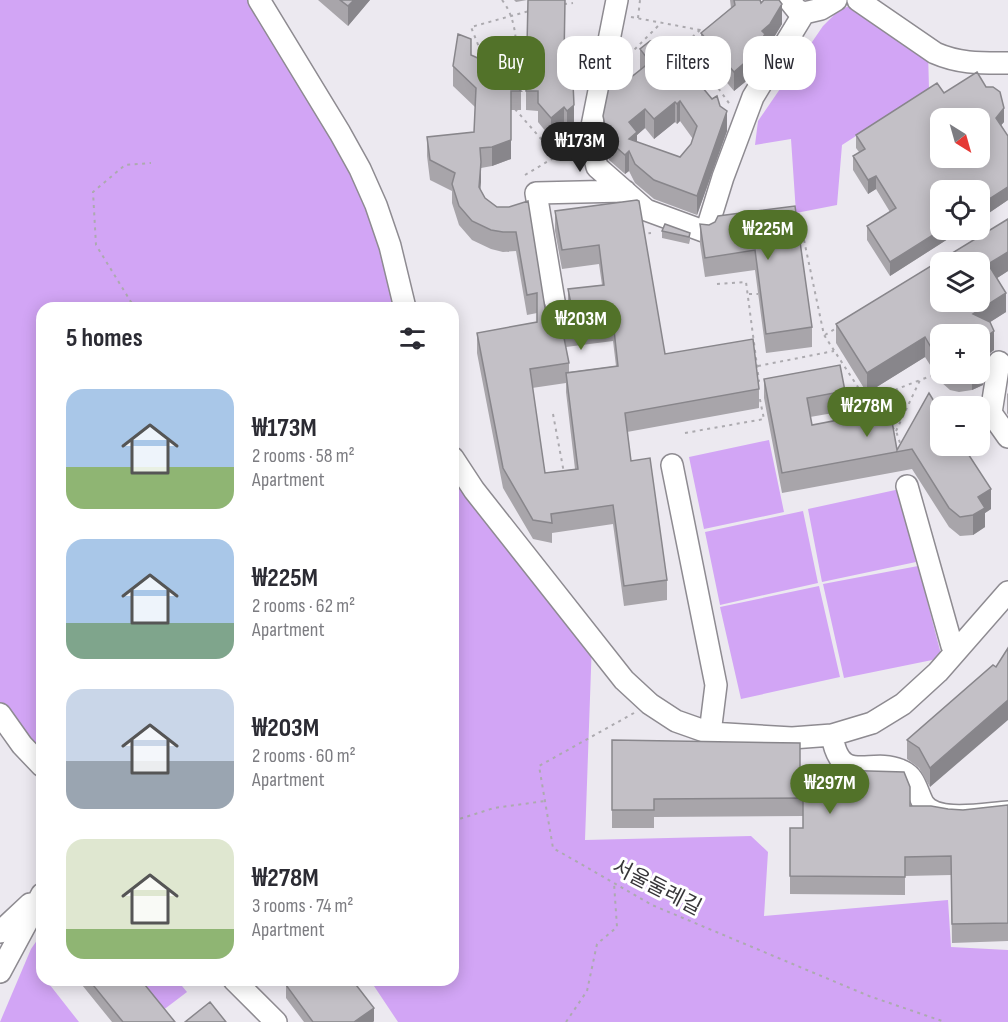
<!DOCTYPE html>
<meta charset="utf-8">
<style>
:root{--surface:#fff;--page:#f7f7f7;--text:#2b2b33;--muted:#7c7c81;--accent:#527229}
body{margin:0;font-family:"Sofia Sans Condensed","Noto Sans KR",sans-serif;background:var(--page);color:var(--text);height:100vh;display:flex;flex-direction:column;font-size:22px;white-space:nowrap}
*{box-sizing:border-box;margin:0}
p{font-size:20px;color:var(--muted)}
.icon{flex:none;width:33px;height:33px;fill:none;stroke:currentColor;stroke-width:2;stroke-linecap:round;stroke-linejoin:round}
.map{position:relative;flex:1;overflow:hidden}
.panel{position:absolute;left:36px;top:302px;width:423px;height:684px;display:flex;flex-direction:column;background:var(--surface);border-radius:18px;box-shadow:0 3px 15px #0003}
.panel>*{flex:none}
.hud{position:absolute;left:477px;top:36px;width:441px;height:54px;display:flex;gap:12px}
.needle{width:39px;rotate:143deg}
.buttons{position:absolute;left:930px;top:108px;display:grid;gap:12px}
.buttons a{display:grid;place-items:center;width:60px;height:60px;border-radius:12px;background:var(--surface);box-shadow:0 3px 15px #0003;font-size:30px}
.price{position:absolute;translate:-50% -51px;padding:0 14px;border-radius:21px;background:var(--accent);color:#fff;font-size:20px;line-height:39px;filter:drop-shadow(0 2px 3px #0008)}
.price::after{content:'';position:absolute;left:50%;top:36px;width:18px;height:14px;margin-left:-9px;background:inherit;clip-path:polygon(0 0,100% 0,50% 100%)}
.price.current{background:#222;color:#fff}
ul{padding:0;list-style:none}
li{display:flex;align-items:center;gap:18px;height:150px;padding:0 30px}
li span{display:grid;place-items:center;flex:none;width:168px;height:120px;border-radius:18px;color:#555}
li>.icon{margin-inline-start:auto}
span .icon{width:72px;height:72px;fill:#fffc;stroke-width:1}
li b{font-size:26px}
h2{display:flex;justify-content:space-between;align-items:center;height:72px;padding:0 30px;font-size:26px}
.pill{padding:0 21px;border-radius:18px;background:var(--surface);box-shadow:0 3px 15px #0003;font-size:21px;line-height:54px}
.pill.current{background:var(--accent);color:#fff}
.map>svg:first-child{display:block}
.green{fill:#d2a5f5}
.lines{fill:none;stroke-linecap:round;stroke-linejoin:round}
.minor-casing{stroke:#8e8b91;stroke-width:24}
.path{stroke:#acaaaf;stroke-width:2;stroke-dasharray:3 4.5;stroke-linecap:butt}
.minor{stroke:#fff;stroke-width:21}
.wall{fill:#a8a5aa;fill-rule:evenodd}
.shaded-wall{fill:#88868b}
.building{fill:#c3c0c6;stroke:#88868b;stroke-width:1.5;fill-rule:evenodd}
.labels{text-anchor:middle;stroke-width:6;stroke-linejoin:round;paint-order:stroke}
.street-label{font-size:21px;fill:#373639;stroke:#fff}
</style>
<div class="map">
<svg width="1008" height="1022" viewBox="0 0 1008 1022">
<rect width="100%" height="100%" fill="#ece9f0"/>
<path class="green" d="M0,0H259L340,133L405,307L42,308V766L0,714Z
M849,6L859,7L928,51L929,89L842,145L837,205L796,213L791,139L755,145L758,121L823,26L838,11Z
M769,440L784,512L704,529L689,457Z
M453,458L592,641L585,840L751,836L768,852L764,916L948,900L951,947L1008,950V1022H398L370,980H453Z
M900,489L916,562L822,582L808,509Z
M803,511L818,583L720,605L705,532Z
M918,566L942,658L844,678L823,584Z
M819,586L840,677L741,699L720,607Z
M42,933V980H46L79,1022H0L31,949Z
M130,980H177L187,992L158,1014Z"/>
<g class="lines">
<g class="minor-casing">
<path id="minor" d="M259,0L340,133L360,169L376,205L390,246L405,308
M617,0L590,136L597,167L646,210L706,232L723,177L753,97L804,13
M789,0L797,10L804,13L821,9L836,0
M858,0L935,53C960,64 982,63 1008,63
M558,325L536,193L625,191
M999,362L991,413L1008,437
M453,458L474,490L624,680L650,704L676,721L710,733L792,738L832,735L872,723L903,704L938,672L1008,592
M672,465L716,685L710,733
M907,486L952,646
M0,714L22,745L42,766
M832,735C840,787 869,757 900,770C916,776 916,790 923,803C936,824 987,813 1008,812
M0,932L30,904
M0,972L42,894
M234,980L276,1022"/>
</g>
<path class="path" d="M502,0C521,24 516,60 515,88
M564,4L573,3
M631,17L700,30L703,34
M638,18L640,0
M700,30L686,43L731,106
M481,52L471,27L529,11
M624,60L660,24
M515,109L542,140L573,137
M525,175L575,145
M797,222L800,221L824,335L867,401L880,414
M641,234L651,233
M717,284L746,282L759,381L757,382
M749,294H758
M137,308L131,302L96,245L93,192L125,165L151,163
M825,335L838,327
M758,366L834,351
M867,401L920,380
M553,414L564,473
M892,427L896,431L901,446
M896,431L920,380L931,376L935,370
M685,433L764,419L759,395
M634,713L539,766L553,848L652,905L869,996L945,1022
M453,821L494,808L545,801
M566,1022L587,991L597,944L617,927L614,883"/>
<use href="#minor" class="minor"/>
</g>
<path class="wall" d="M318,0H370L348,26Z
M514,0H527L516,2Z
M730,0H760L761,3L782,24L770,44L765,49V53L762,58L752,67V75L750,78L734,91L701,52V33L731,8Z
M565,15L564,59L574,125L567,130L564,127L551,138L538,122V111L526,110V91Z
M640,49L702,86L727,131L697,215L654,199L635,183L629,171L625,174L609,160L608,148L605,145L603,136V116L640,70ZM680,121L693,139L691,144L680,157L637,142V135L645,128L654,139L675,122L677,124Z
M471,55L521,91V110H511V159L492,166L481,168L480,190L485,198L497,207H509L549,314L560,318L567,315L568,310V289L602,285L599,264L562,269L555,231V211L637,200L665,354L759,389V408L627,432L631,461L667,580V600L624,606L613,524L552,533V543L533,539L503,488L477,353V333L537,322V313L527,315L516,251L503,252L491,249L472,240L459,225L452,203V191L430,180L427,156V137L474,132L475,107L453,86V66ZM613,341L616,366L569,372V363L566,347ZM566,383V392L575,469L545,473L532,388Z
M944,93L1004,122L1001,125L1008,136V200L980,219L940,230H962L890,276L867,240V226L890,212L876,189L868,194L853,170V156L859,152L856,148V135Z
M795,206L812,327V347L766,353L755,270L705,277L700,244V224L709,225Z
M1008,219V271L997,278L1006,312L990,322L994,350L986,356V362L983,385L972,390L959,392L950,390L941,382L925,357L867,393L836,343V324ZM940,334L980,374H940Z
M662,231L690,233V240L689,244L662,238Z
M764,379L845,391V411L810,417L812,425L897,450L929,393L991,509L985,513V527L973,535L960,536L949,527L912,469L782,493L764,398Z
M1008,393V415L1007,413V394Z
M996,667L930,787L919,768L907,759V740Z
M612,740L800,769L910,806L963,810L1008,805V941L952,943L951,875L905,876V895L790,894V828H803V816L654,817V828H612Z
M78,980H141L175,1022H112Z
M286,985L374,1021L373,1022H304L286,998Z"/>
<path class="shaded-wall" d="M354,0H370L348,26V6Z
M782,4V24L770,44L765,49V53L762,58L752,67V75L750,78L734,91V72L748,51Z
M702,68V88L693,76Z
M680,101V121L677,124V104Z
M675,102V122L654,139V119Z
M574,105V125L567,130V111Z
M564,107V127L551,138V118Z
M1004,108V122L996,131V118Z
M645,109V128L637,135V151H629V171L625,174V155L629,122Z
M511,110V159L492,166V147Z
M727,111V131L697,215V196Z
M481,162V182L479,207V187Z
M876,176V189L868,194V180Z
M1008,187V200L980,219V205Z
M941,230H962L890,276V262Z
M1008,252V271L988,284V264Z
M1006,293V312L973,333V314Z
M994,331V350L986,356V362L983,385L972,390V374H980V367L984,338Z
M925,337V357L867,393V373Z
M991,489V509L985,513V527L973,535V515L978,497Z
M1008,700V720L930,787V768Z
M374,1008V1021L373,1022H354Z"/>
<path class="building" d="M340,0H354L348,6Z
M528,0H565L564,59L572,62L574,105L567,111L564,107L551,118L538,103V91H526Z
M734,0H760L761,3L764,0H779L782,4L770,24L762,31L765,34L762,39L748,51L752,55L750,58L734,72L701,33L735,5Z
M458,34L471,39V55L493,65L521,91H511V140L492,147L480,148L481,162L479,187L485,198L497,207H509L528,201L545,308L549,314L560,318L567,315L571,304L568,289L604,285L599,245L562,250L555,211L637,200L639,201L665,354L753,339L759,389L625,413L631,461L650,458L667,580L624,586L613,505L551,514L552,523L533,520L503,468L477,333L537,322V293L527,295L516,232H503L491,230L472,221L459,206L452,184L455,173L430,160L427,137L474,132L476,88L453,66ZM613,321L618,366L566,373L578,469L545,473L530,369L569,363L562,328Z
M650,41H679L702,68L693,76L712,99L717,96L720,106L727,111L697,196L654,180L635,164L629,151L625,155L609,141L608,128L605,125L603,116L610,82L614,79L620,86L650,62L640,49ZM680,101L697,126L691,144L680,157L629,139L637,132L629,122L645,109L654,119L675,102L677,104Z
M977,72L986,87H993L1000,92L1004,108L996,118L1008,136V187L980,205V190H940V230H941L890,262L867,226L896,208L876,176L868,180L853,156L865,149L856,135L937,83L944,93ZM940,118H980V158H940Z
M795,206L812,327L766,334L755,250L705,258L700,224L709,225L715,222L718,216Z
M1008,219V252L988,264L1006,293L973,314L990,322L994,331L984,338L986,343L983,365L980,367V334H940V363L925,337L867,373L836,324ZM940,262H980V302H940Z
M665,224L690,233L689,237L662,231Z
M840,365L845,391L807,398L812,425L890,410L897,450L929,393L940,411V446H963L991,489L978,497L985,508L973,515L960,517L949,508L912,449L782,473L764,379Z
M1008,648V700L930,768L919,748L907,740L993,665L996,667Z
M612,740L800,743V769L904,772L910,787V806H931L948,809L963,810L1008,805V923L952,924L951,856L905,857V877L790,876V828H803V798L654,799V810H612Z
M89,980H141L175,1022H123Z
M293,980H346L350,984L353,981L374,1008L354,1022H313L286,985Z
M210,1002L226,1022H185Z"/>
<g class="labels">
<g class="street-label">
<text transform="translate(657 887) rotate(27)" y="7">서울둘레길</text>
</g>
</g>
</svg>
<div class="buttons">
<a><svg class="needle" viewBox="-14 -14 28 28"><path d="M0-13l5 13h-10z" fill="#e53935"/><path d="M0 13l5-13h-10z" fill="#7c7c81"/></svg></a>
<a><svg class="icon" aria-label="locate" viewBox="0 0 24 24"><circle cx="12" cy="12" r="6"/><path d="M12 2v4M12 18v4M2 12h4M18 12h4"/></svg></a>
<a><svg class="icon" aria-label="layers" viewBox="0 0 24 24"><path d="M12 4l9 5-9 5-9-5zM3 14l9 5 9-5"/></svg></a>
<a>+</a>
<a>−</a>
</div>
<b class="price current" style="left:580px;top:173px">₩173M</b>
<b class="price" style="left:768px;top:261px">₩225M</b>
<b class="price" style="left:581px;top:351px">₩203M</b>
<b class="price" style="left:867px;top:438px">₩278M</b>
<b class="price" style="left:830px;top:815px">₩297M</b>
<div class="hud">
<a class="pill current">Buy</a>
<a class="pill">Rent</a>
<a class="pill">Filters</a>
<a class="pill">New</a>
</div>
<section class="panel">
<h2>5 homes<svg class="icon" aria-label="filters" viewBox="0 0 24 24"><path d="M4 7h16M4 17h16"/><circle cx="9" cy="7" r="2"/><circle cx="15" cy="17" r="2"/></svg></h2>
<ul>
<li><span style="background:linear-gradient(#a9c7e8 65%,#8fb573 0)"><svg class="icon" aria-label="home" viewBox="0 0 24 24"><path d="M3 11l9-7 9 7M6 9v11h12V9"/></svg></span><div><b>₩173M</b><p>2 rooms · 58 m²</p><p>Apartment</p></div></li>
<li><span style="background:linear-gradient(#a9c7e8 70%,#7fa58c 0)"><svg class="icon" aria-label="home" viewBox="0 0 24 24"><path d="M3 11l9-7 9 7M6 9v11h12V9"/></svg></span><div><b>₩225M</b><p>2 rooms · 62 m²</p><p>Apartment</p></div></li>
<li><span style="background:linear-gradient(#c9d6e8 60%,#9aa5b1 0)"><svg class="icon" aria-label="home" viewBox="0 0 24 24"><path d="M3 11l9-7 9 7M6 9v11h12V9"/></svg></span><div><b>₩203M</b><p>2 rooms · 60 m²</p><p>Apartment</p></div></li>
<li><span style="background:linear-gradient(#dfe7d0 75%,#8fb573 0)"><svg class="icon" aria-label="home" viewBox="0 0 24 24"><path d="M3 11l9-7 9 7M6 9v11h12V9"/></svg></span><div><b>₩278M</b><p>3 rooms · 74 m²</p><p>Apartment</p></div></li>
</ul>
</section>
</div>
